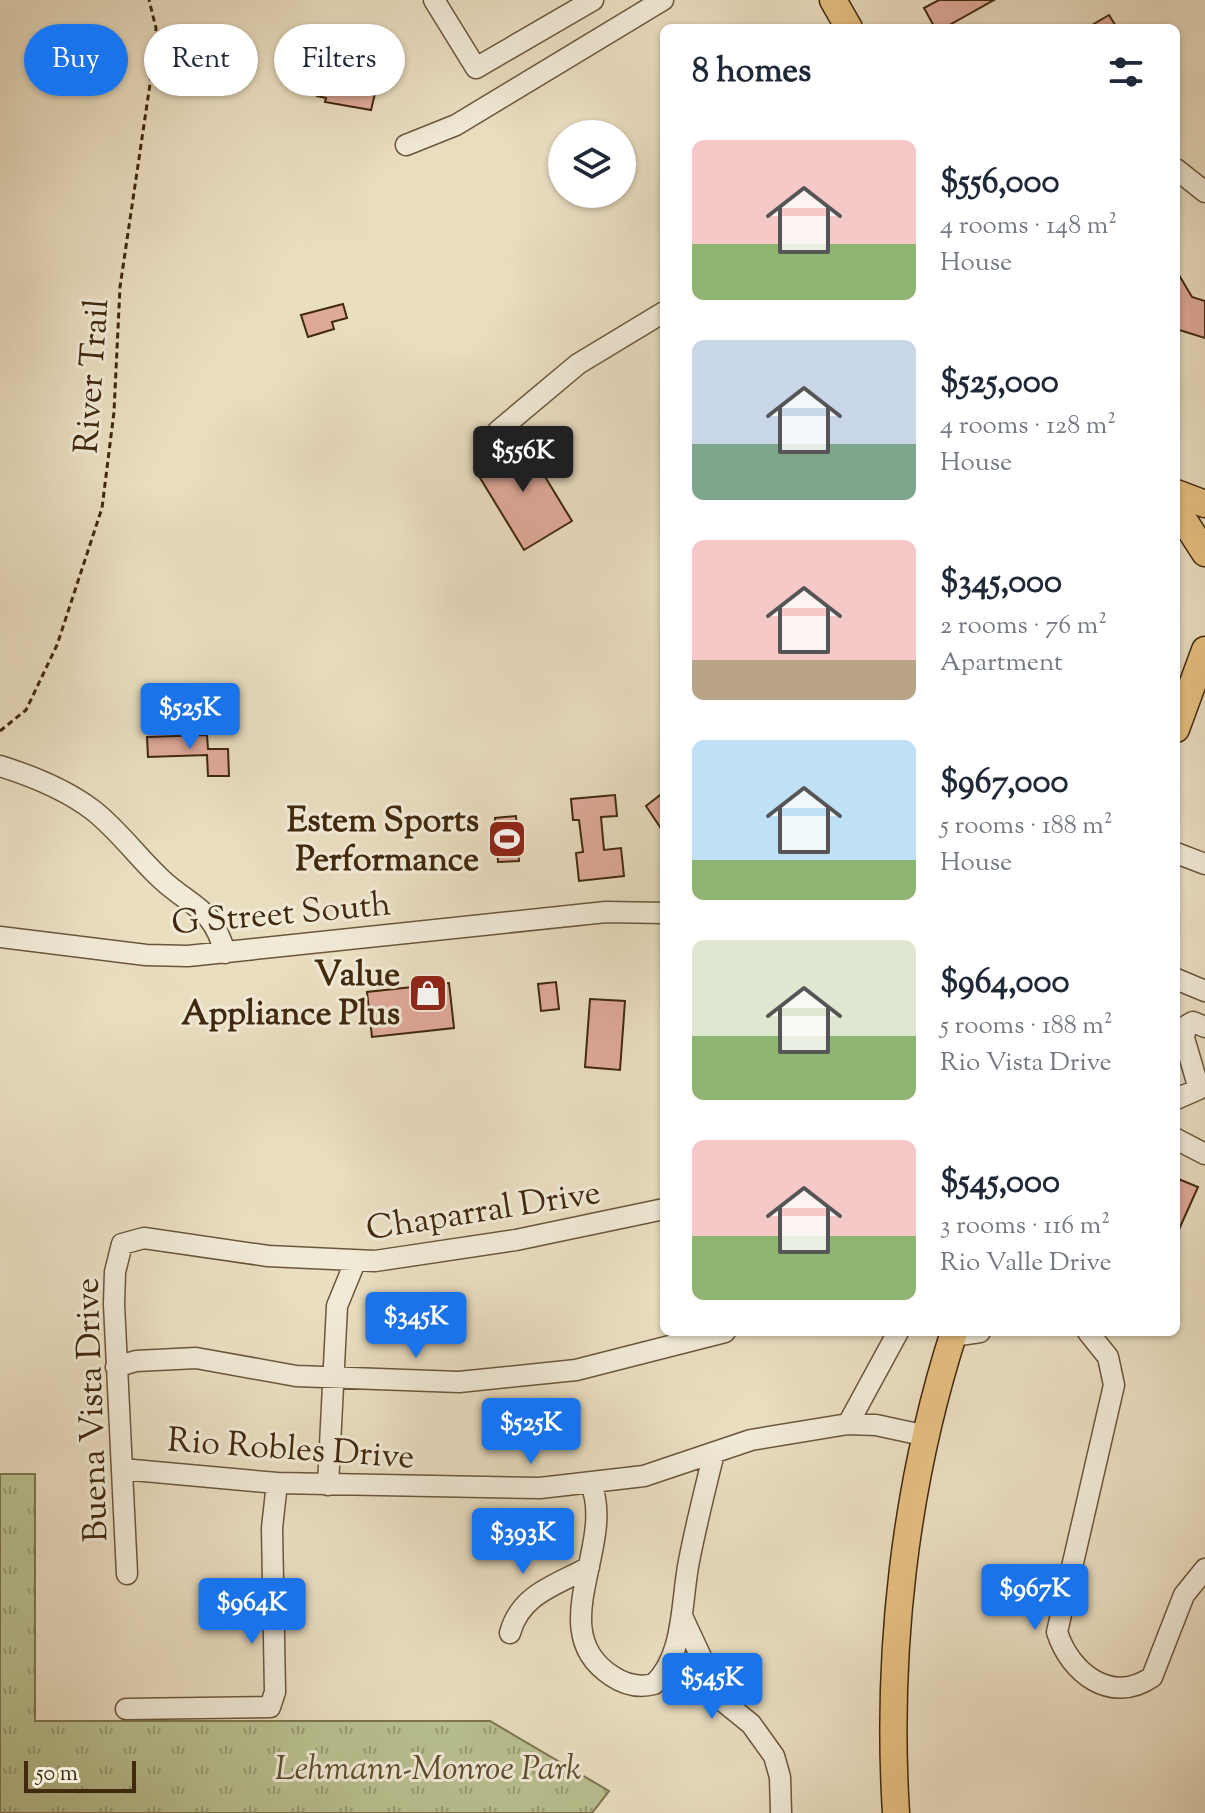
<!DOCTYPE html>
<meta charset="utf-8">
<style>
:root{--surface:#fff;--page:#f6f6f7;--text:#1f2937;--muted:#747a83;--accent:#1a73e8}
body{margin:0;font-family:"Sorts Mill Goudy",serif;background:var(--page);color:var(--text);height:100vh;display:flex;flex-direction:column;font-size:30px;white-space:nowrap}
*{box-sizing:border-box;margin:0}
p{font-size:26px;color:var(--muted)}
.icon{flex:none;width:44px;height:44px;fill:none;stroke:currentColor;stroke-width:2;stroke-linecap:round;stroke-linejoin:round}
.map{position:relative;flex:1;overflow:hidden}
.panel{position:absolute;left:660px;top:24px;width:520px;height:1312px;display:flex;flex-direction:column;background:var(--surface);border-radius:12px;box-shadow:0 2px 6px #0004}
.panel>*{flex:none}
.hud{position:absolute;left:24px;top:24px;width:516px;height:72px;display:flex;gap:16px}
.fabs{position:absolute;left:548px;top:120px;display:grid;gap:16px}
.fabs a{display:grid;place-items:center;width:88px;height:88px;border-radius:50%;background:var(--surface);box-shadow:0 2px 6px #0004;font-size:40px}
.scale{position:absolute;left:24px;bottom:20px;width:112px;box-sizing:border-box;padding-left:8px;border:4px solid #41290e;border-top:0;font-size:22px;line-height:28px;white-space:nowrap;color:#41290e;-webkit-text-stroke:6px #f1ead7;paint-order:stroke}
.price{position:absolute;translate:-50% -68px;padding:0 18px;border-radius:8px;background:var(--accent);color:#fff;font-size:26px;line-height:52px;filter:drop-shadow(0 2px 4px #0008)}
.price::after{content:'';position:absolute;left:50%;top:48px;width:24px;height:18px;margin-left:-12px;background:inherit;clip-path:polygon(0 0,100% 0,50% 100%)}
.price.selected{background:#222;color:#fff}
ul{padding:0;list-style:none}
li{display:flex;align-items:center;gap:24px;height:200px;padding:0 32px}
li span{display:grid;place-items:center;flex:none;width:224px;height:160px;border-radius:12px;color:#555}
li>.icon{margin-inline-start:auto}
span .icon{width:96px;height:96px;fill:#fffc;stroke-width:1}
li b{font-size:34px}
h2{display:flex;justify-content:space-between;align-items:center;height:96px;padding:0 32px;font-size:34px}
.pill{padding:0 28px;border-radius:36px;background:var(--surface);box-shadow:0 2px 6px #0004;font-size:28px;line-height:72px}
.pill.selected{background:var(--accent);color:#fff}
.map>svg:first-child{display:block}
.park{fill:url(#park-tufts);stroke:#7d7550;stroke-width:2}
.building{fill:#e0aa9a;stroke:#41290e;stroke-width:2}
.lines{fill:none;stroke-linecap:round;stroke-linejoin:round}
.minor-casing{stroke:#6b563b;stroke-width:23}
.major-casing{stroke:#41290e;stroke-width:29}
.path{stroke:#41290e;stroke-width:3;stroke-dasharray:6 4;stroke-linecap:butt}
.minor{stroke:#f1ead7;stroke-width:20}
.major{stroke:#e5bf80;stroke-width:26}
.labels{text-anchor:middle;stroke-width:6;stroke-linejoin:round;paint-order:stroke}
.street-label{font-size:34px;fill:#41290e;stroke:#f1ead7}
.poi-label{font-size:34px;font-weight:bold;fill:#41290e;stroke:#f1ead7;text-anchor:end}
.park-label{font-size:34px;font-style:italic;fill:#5f4f2f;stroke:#f1ead7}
</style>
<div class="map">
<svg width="1205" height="1813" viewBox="0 0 1205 1813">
<defs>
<pattern id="park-tufts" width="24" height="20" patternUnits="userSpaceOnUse" patternTransform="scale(2)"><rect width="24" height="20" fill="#b9c191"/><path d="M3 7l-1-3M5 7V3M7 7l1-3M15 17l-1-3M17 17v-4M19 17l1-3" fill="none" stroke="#989d75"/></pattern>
</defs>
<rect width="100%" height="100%" fill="#eadec1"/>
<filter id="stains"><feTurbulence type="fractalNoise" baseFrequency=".0025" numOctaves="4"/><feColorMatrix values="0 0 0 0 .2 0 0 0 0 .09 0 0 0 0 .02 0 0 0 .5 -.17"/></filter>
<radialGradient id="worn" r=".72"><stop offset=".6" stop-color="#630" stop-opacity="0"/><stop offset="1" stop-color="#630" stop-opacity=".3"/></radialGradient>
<path class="park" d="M0,1474H35V1721H490L609,1791L592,1813H0Z"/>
<path class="building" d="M939,0H994L944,28H935L924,8Z
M1109,15L1117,28H1087Z
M317,59L379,77L371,110L325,102L326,98L317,96L319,91L305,88L308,74L313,75Z
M1176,270L1192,297L1205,301V338L1176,329Z
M343,304L347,318L332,322L334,329L308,337L301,315Z
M522,439L572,521L524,550L474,468Z
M207,735L208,749H228L229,776H208L207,755L148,757L147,737Z
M664,792V833L646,806Z
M615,795L617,816L601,817L604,850L621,848L624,876L579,881L576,853L583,852L579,820H573L571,799Z
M516,816L519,861L498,862L495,818Z
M556,982L559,1009L541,1011L538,984Z
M449,983L454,1028L372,1037L367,992Z
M590,999L625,1001L620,1070L585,1067Z
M1176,1178L1198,1187L1176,1236Z"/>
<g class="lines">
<g class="minor-casing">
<path id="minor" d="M434,0L476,68L593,0
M406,145L456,125L663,0
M1176,169L1205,192
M498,431L578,364L664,312
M0,766C32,776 67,790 94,811C118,830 137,856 159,877C191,908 212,905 225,953
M1176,853L1205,864
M0,937L146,955L188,956L606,912L664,913
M1176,979L1205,991
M1176,1099L1199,1089L1184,1038L1186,1026L1193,1022L1205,1027
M1176,1139L1205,1154
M1088,1332L1108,1357L1114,1385L1057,1632C1070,1673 1111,1705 1152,1677L1184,1595L1205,1569
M953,1336L980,1332
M116,1367L136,1361L196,1358L296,1376L459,1382L576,1370L725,1332
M848,1424L898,1332
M122,1469L277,1483L540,1488L644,1476L751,1440L848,1424L876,1425L927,1436
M591,1484C616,1546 542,1631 612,1676C624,1684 639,1688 654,1684C685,1655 681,1600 689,1561C696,1525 705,1489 714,1453
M328,1485L337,1306L355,1262
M127,1574L114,1304L115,1272L122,1244L144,1238L268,1256L375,1261L516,1240L664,1209
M682,1616L702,1659L707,1683L719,1698L751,1724L774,1756L780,1777L781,1813
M510,1633C521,1593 557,1585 589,1567
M126,1709L270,1707L275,1692L272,1528L277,1483"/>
</g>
<g class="major-casing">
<path id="major" d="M833,0L849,28
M1176,493L1205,504
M1176,508L1205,553
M1176,729L1205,650
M896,1813C886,1652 905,1485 954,1332"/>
</g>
<path class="path" d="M0,731L26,710L57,645L102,508L114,412L120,287L155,50L156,28L149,0"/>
<use href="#minor" class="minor"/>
<use href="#major" class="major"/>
</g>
<defs>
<g id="stadium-square" transform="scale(2)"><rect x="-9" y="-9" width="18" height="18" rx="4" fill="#8f2418" stroke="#f1ead7"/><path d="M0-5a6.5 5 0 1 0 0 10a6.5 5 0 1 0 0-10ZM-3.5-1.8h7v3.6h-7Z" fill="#fff"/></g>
<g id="shop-square" transform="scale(2)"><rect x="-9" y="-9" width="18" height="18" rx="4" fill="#8f2418" stroke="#f1ead7"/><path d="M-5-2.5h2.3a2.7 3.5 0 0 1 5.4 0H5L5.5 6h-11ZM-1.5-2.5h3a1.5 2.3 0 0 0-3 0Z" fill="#fff"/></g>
</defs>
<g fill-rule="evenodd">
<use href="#stadium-square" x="507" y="839"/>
<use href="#shop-square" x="428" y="993"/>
</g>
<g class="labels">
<g class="street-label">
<text transform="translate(90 376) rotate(-86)" y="12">River Trail</text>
<text transform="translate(281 912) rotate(-5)" y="12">G Street South</text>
<text transform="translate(483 1209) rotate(-9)" y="12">Chaparral Drive</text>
<text transform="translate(90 1410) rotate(-92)" y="12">Buena Vista Drive</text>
<text transform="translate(291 1447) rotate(4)" y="12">Rio Robles Drive</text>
</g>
<g class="poi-label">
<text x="479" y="831">Estem Sports<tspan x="479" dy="39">Performance</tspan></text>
<text x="400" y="985">Value<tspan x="400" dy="39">Appliance Plus</tspan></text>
</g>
<g class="park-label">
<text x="428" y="1779">Lehmann-Monroe Park</text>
</g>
</g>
<rect width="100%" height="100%" filter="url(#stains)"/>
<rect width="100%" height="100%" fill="url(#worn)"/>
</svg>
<div class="fabs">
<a><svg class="icon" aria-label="layers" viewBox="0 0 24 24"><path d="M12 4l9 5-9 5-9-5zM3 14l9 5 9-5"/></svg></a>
</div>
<div class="scale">50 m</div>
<b class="price selected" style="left:523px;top:494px">$556K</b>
<b class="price" style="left:190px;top:751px">$525K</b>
<b class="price" style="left:416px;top:1360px">$345K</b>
<b class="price" style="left:531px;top:1466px">$525K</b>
<b class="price" style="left:523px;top:1576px">$393K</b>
<b class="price" style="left:1035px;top:1632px">$967K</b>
<b class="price" style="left:252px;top:1646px">$964K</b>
<b class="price" style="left:712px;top:1721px">$545K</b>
<div class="hud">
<a class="pill selected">Buy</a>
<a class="pill">Rent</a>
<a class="pill">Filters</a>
</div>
<section class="panel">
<h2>8 homes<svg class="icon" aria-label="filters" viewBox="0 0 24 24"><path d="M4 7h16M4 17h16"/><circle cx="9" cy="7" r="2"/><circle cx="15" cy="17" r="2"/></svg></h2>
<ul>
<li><span style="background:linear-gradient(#f6c9c9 65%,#8fb573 0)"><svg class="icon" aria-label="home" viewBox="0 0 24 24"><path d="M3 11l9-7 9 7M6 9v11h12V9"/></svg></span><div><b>$556,000</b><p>4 rooms · 148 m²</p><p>House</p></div></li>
<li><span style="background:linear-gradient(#c9d6e8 65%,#7fa58c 0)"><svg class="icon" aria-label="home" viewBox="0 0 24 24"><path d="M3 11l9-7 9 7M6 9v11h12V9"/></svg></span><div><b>$525,000</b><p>4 rooms · 128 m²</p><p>House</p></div></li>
<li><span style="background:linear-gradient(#f6c9c9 75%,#b9a48a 0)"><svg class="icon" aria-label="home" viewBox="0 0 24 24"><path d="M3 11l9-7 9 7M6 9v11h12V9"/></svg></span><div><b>$345,000</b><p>2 rooms · 76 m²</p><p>Apartment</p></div></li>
<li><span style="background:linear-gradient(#bfe0f5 75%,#8fb573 0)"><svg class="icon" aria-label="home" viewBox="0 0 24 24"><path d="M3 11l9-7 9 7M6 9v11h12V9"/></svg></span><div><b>$967,000</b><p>5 rooms · 188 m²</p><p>House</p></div></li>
<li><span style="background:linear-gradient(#dfe7d0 60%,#8fb573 0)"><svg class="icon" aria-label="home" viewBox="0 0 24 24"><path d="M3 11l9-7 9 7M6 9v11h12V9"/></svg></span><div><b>$964,000</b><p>5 rooms · 188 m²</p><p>Rio Vista Drive</p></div></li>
<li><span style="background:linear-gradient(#f6c9c9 60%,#8fb573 0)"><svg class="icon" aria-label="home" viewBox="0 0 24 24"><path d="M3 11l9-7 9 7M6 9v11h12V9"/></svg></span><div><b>$545,000</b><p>3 rooms · 116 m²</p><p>Rio Valle Drive</p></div></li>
</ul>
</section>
</div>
